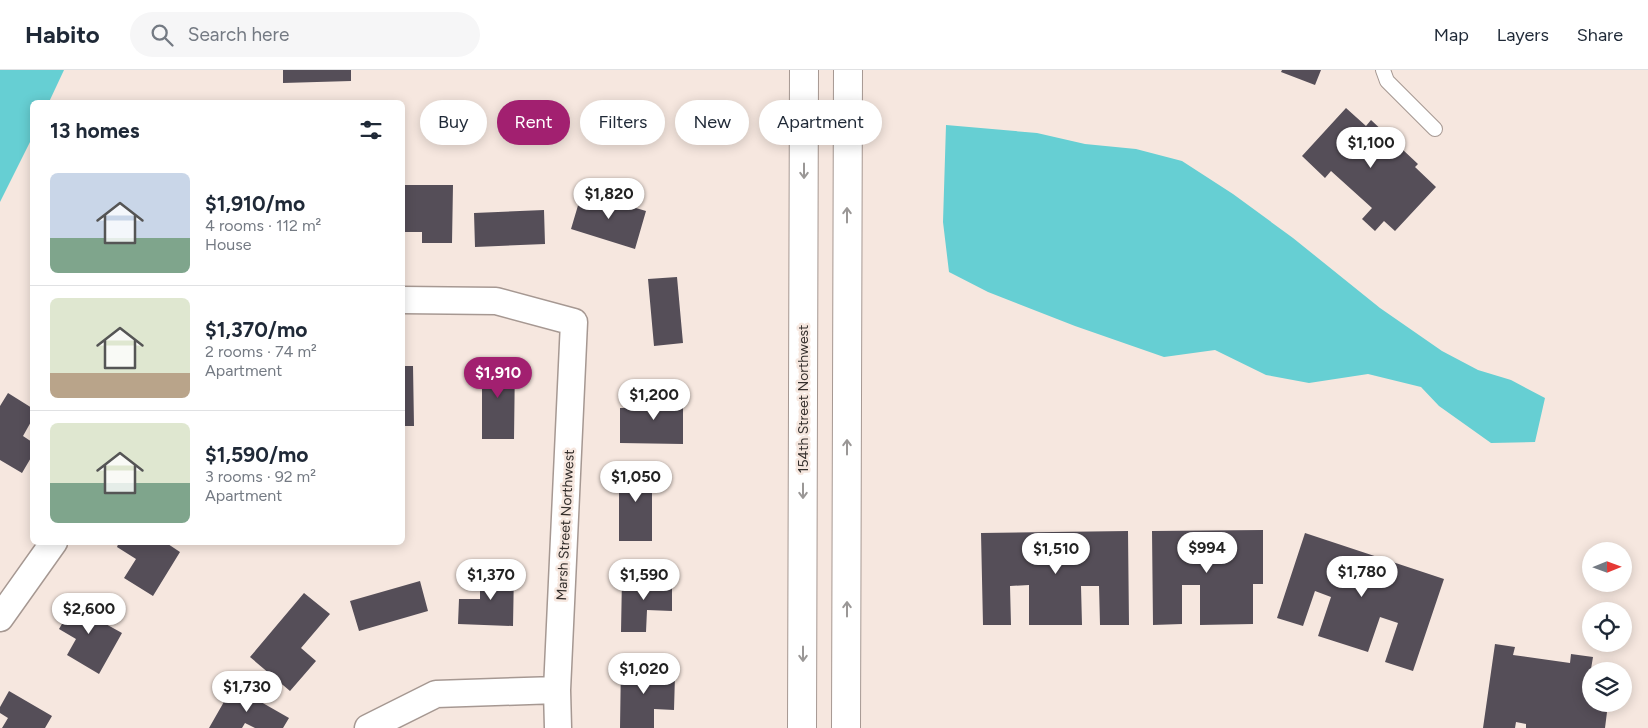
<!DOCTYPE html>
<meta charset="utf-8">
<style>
:root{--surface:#fff;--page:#f6f6f7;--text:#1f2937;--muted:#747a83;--line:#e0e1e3;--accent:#a22070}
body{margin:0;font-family:Figtree,sans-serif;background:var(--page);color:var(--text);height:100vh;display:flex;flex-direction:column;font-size:19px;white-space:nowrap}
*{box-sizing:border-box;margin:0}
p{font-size:16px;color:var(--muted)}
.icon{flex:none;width:28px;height:28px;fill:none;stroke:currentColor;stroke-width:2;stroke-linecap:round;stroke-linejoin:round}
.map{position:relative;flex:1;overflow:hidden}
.sheet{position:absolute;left:30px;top:30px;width:375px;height:445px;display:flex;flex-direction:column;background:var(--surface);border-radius:8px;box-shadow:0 2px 12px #0003}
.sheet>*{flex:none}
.banner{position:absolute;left:420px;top:30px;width:475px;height:45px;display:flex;gap:10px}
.needle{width:32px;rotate:89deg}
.controls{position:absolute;left:1582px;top:472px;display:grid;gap:10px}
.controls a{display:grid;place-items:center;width:50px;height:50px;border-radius:50%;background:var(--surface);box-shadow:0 2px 12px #0003;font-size:25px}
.price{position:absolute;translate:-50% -42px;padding:0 11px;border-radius:18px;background:#fff;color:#222;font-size:16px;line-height:32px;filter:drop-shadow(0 1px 2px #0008)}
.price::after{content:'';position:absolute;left:50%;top:30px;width:15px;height:11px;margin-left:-8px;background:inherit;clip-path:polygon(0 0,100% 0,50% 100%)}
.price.active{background:var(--accent);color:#fff}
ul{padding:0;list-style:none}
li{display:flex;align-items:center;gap:15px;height:125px;padding:0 20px}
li+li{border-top:1px solid var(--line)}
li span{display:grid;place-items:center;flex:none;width:140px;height:100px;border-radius:8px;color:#555}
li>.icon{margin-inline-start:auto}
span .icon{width:60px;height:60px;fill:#fffc;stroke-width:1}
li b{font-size:21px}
h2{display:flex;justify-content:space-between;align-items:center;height:60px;padding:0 20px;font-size:21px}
.pill{padding:0 18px;border-radius:22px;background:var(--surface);box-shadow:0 2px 12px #0003;font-size:18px;line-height:45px}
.pill.active{background:var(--accent);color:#fff}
header{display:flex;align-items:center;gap:30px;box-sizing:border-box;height:70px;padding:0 25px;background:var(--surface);border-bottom:1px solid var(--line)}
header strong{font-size:24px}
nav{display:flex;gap:28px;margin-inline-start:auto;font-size:18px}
.search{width:350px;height:45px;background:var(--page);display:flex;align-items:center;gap:12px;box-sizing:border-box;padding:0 18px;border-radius:28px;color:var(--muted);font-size:19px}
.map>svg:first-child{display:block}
.water{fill:#66cfd3}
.building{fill:#554e58}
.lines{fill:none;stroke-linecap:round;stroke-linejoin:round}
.service-casing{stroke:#a69892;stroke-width:16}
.minor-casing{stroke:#a69892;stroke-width:29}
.tertiary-casing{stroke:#a69892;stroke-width:30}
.service{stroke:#fff;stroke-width:14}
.minor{stroke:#fff;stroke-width:26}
.tertiary{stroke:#fff;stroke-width:28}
.oneway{stroke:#9a9796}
.labels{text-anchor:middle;stroke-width:5;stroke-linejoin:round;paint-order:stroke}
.street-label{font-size:14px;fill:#342f2c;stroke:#f6e7df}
</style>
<header>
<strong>Habito</strong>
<div class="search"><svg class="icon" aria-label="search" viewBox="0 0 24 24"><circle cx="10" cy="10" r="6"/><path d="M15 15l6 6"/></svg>Search here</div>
<nav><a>Map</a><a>Layers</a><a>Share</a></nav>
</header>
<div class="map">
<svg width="1648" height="658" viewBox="0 0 1648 658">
<rect width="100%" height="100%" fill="#f6e7df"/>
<path class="water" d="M0,0H64L49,32H32V68L0,132Z
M946,55L1037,63L1085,74L1136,79L1182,91L1233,124L1293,168L1380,238L1442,281L1478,300L1511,310L1545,328L1535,372L1491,373L1439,336L1421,317L1368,304L1309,313L1266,305L1215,280L1164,287L1075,256L988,222L949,202L943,152Z"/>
<path class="building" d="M283,0H351V11L283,13Z
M1282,0H1321L1315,15L1281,2Z
M1346,38L1366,56L1371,50L1418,94L1415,97L1436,117L1395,161L1384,151L1375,161L1362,149L1372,138L1331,101L1325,108L1302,86Z
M402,115H453L452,173H422V162H402Z
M582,122L646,141L635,179L571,159Z
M544,140L545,174L475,177L474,143Z
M677,207L683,273L654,276L648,209Z
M482,290H515L514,369H482Z
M402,296H413L414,356H402Z
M8,323L32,338V350L23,366L32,372V386L22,403L0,390V336Z
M643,325H683V374L620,373V338H643Z
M619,395H652V471H619Z
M1263,460V514H1253V554L1200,555V515H1182V554L1153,555L1152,461Z
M1128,461L1129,555H1100L1099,516H1081L1082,555H1029V515L1010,516L1011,555H983L981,463Z
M1305,463L1444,509L1413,601L1385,592L1398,553L1380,547L1368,582L1318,566L1331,527L1315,521L1303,556L1277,548Z
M119,472H165L180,482L153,526L124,508L136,489L117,477Z
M480,499L514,500L513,556L458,554L459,529H480Z
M622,507L672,508V541L647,540L646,562H621Z
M420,511L428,541L359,561L350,531Z
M304,523L330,544L301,578L316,591L290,621L250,587Z
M79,525L101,538L95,548L122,563L99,604L67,585L76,569L59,559Z
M1495,574L1515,577L1513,585L1570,593L1571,584L1593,587L1591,599L1596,600L1591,601V634H1608L1605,658H1526V654L1516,652L1515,658H1483Z
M621,592H653V605H675L674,640L654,639V658H620Z
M233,616L289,648L283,658H255L245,653L242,658H209Z
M9,621L52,646L45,658H2L8,648L0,643V637Z"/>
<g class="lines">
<g class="service-casing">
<path id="service" d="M1383,0L1387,11L1435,59"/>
</g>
<g class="minor-casing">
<path id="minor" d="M402,230L496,231L574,252L557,620L558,658
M0,548L54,472
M368,658L436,624L557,620"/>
</g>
<g class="tertiary-casing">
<path id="tertiary" d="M802,658L804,0
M846,658L848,0"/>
</g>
<use href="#service" class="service"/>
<use href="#minor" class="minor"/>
<use href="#tertiary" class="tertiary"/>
</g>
<defs><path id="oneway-shaft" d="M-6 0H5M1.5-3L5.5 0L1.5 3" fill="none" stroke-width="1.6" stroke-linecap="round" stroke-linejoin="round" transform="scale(1.25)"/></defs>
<g class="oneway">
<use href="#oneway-shaft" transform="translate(804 101) rotate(90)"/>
<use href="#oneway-shaft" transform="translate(847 145) rotate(-90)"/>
<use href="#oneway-shaft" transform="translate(847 377) rotate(-90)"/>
<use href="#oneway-shaft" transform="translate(803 421) rotate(90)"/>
<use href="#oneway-shaft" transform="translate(847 539) rotate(-90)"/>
<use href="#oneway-shaft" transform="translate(803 584) rotate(90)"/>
</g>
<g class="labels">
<g class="street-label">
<text transform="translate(803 329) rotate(-90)" y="5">154th Street Northwest</text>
<text transform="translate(565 455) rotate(-87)" y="5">Marsh Street Northwest</text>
</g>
</g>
</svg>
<div class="controls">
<a><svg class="needle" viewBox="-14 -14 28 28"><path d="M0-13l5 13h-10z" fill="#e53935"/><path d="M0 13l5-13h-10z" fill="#747a83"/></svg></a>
<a><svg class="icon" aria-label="locate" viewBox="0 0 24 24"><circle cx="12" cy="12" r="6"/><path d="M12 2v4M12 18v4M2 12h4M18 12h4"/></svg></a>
<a><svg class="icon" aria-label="layers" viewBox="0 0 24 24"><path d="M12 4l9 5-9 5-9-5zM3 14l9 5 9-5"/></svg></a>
</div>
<b class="price" style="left:1371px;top:99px">$1,100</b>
<b class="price" style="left:609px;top:150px">$1,820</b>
<b class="price active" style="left:498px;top:329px">$1,910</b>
<b class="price" style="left:654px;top:351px">$1,200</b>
<b class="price" style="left:636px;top:433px">$1,050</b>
<b class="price" style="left:1207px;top:504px">$994</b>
<b class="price" style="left:1056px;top:505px">$1,510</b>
<b class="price" style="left:1362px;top:528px">$1,780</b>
<b class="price" style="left:491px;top:531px">$1,370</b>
<b class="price" style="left:644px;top:531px">$1,590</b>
<b class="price" style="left:89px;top:565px">$2,600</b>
<b class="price" style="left:644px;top:625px">$1,020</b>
<b class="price" style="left:247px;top:643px">$1,730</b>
<div class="banner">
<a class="pill">Buy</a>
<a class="pill active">Rent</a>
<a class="pill">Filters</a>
<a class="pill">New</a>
<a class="pill">Apartment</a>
</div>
<section class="sheet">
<h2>13 homes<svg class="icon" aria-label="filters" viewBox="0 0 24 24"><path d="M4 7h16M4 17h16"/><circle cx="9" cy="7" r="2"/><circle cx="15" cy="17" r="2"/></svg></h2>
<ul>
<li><span style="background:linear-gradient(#c9d6e8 65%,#7fa58c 0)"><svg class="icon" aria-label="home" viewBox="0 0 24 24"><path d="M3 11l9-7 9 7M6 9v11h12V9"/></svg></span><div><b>$1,910/mo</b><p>4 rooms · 112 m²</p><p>House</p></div></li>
<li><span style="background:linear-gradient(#dfe7d0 75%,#b9a48a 0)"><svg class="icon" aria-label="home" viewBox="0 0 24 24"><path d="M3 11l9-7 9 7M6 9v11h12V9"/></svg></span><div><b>$1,370/mo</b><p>2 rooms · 74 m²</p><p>Apartment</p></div></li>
<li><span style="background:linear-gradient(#dfe7d0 60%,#7fa58c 0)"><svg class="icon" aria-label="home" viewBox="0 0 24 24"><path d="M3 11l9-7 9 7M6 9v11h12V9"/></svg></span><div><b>$1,590/mo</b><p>3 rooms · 92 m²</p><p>Apartment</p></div></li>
</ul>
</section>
</div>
